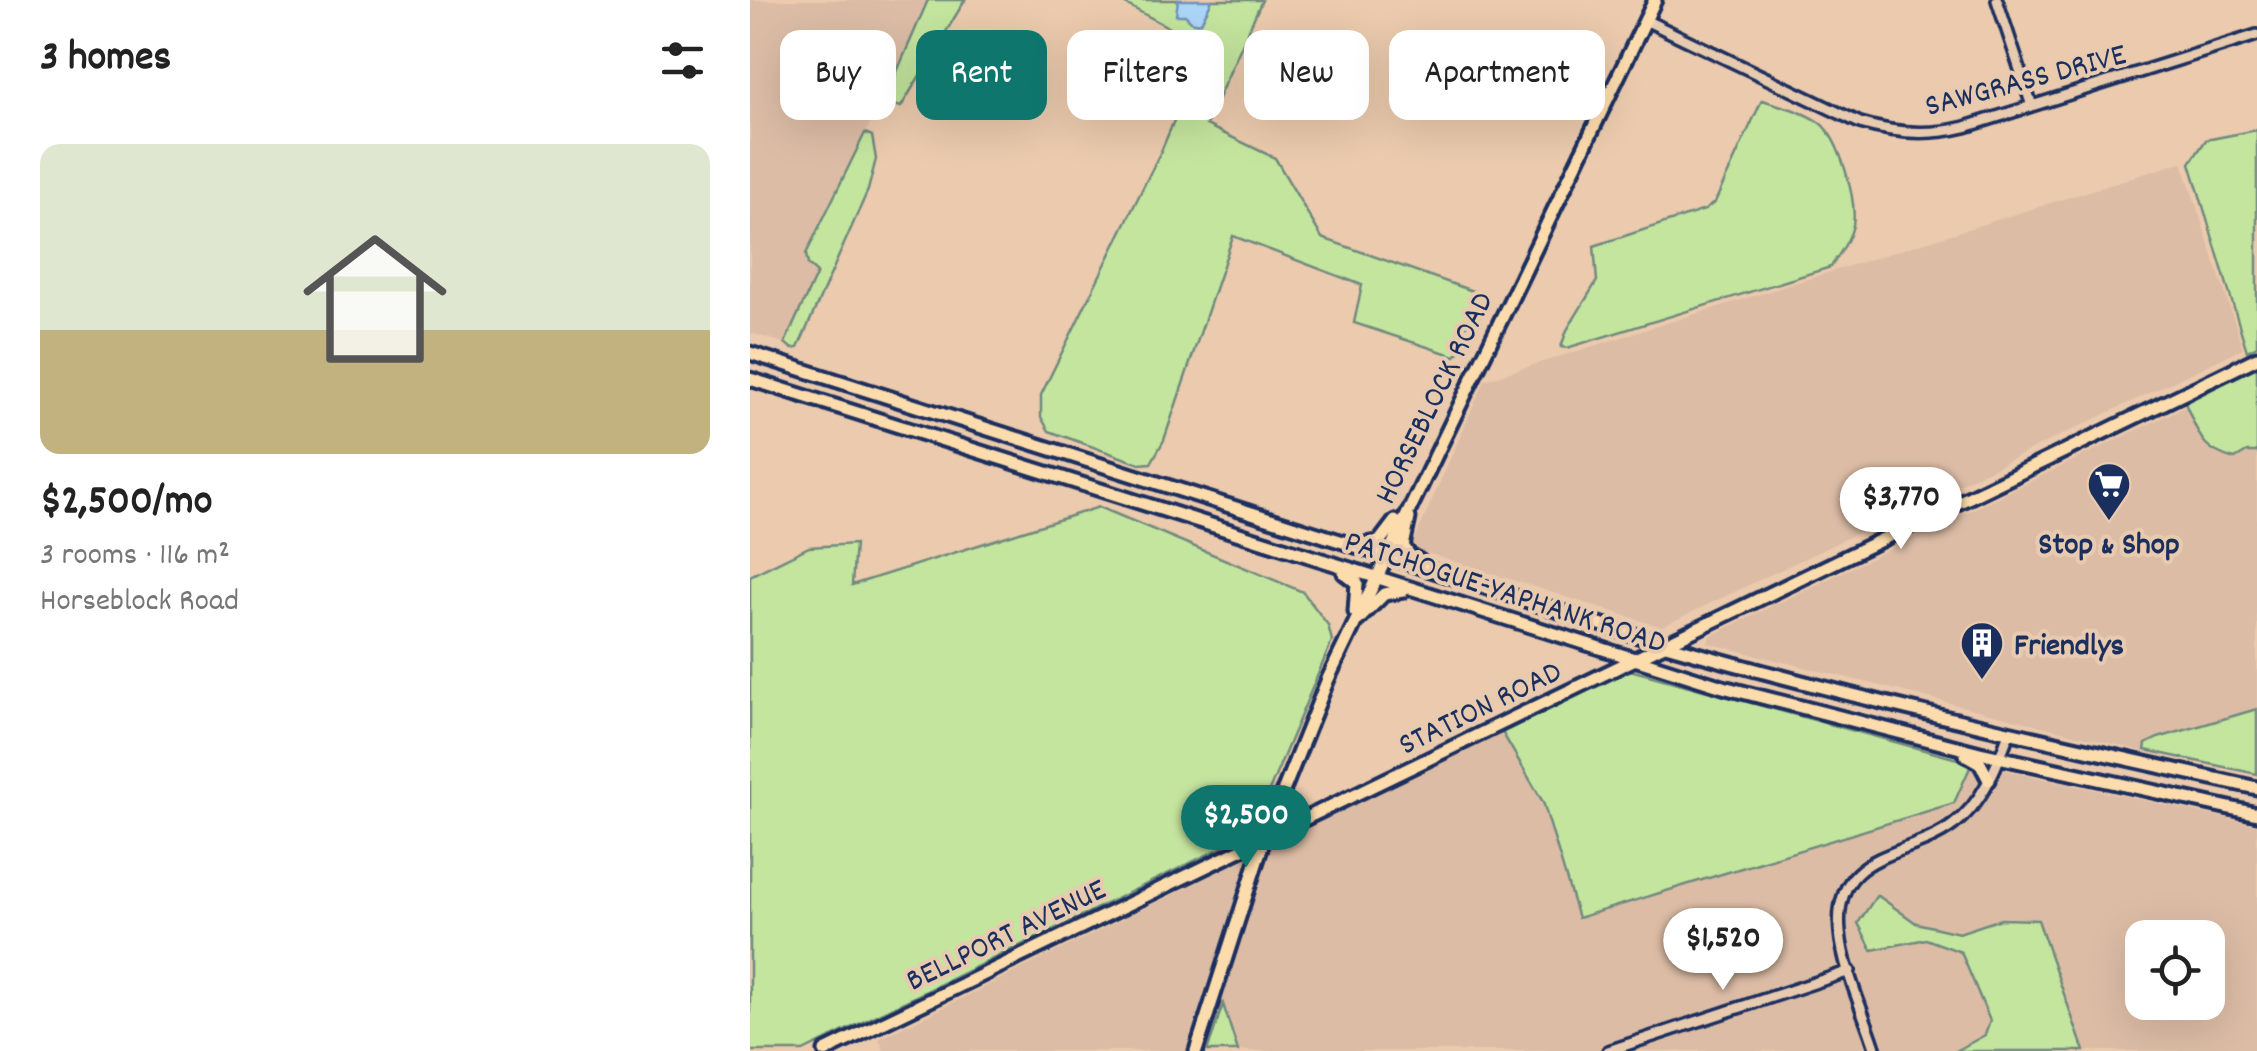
<!DOCTYPE html>
<meta charset="utf-8">
<style>
:root{--surface:#fff;--page:#f6f6f6;--text:#222;--muted:#767676;--line:#e0e0e0;--accent:#0f766e}
body{margin:0;font-family:Dekko,sans-serif;background:var(--page);color:var(--text);height:100vh;display:flex;flex-direction:column;font-size:38px;white-space:nowrap}
*{box-sizing:border-box;margin:0}
p{font-size:32px;color:var(--muted)}
.icon{flex:none;width:55px;height:55px;fill:none;stroke:currentColor;stroke-width:2;stroke-linecap:round;stroke-linejoin:round}
.map{position:relative;flex:1;overflow:hidden}
.sheet{display:flex;flex-direction:column;background:var(--surface);width:750px}
.sheet>*{flex:none}
.banner{position:absolute;left:30px;top:30px;width:950px;height:90px;display:flex;gap:20px}
.buttons{position:absolute;left:1375px;top:920px;display:grid;gap:20px}
.buttons a{display:grid;place-items:center;width:100px;height:100px;border-radius:20px;background:var(--surface);box-shadow:0 10px 40px #0002;font-size:50px}
.price{position:absolute;translate:-50% -85px;padding:0 22px;border-radius:35px;background:#fff;color:#222;font-size:32px;line-height:65px;filter:drop-shadow(0 2px 5px #0008)}
.price::after{content:'';position:absolute;left:50%;top:60px;width:30px;height:22px;margin-left:-15px;background:inherit;clip-path:polygon(0 0,100% 0,50% 100%)}
.price.on{background:var(--accent);color:#fff}
ul{padding:0;list-style:none}
li{display:grid;align-content:center;gap:20px;height:530px;padding:0 40px}
li+li{border-top:2px solid var(--line)}
li span{display:grid;place-items:center;height:310px;border-radius:20px;color:#555}
li>.icon{margin-inline-start:auto}
span .icon{width:180px;height:180px;fill:#fffc;stroke-width:1}
li b{font-size:42px}
h2{display:flex;justify-content:space-between;align-items:center;height:120px;padding:0 40px;font-size:42px}
.pill{padding:0 35px;border-radius:20px;background:var(--surface);box-shadow:0 10px 40px #0002;font-size:35px;line-height:90px}
.pill.on{background:var(--accent);color:#fff}
main{display:flex;flex:1;min-height:0}
.map>svg:first-child{display:block}
.built{fill:#dcbca5;fill-rule:evenodd}
.green{fill:#c4e59e;stroke:#708a7e;stroke-width:2.5}
.water{fill:#acd6f7;stroke:#7293ba;stroke-width:2.5}
.lines{fill:none;stroke-linecap:round;stroke-linejoin:round}
.minor-casing{stroke:#1b2f5e;stroke-width:16}
.major-casing{stroke:#1b2f5e;stroke-width:19}
.minor{stroke:#e8cbaf;stroke-width:9}
.major{stroke:#fcdcac;stroke-width:11}
.labels{text-anchor:middle;stroke-width:8;stroke-linejoin:round;paint-order:stroke}
.street-label{font-size:32px;fill:#1b2f5e;stroke:#e8cbaf}
.poi-label{font-size:32px;font-weight:bold;fill:#1b2f5e;stroke:#e8cbaf}
</style>
<main>
<section class="sheet">
<h2>3 homes<svg class="icon" aria-label="filters" viewBox="0 0 24 24"><path d="M4 7h16M4 17h16"/><circle cx="9" cy="7" r="2"/><circle cx="15" cy="17" r="2"/></svg></h2>
<ul>
<li><span style="background:linear-gradient(#dfe7d0 60%,#c2b280 0)"><svg class="icon" aria-label="home" viewBox="0 0 24 24"><path d="M3 11l9-7 9 7M6 9v11h12V9"/></svg></span><div><b>$2,500/mo</b><p>3 rooms · 116 m²</p><p>Horseblock Road</p></div></li>
</ul>
</section>
<div class="map">
<svg width="1507" height="1051" viewBox="0 0 1507 1051">
<rect width="100%" height="100%" fill="#ebcaad"/>
<filter id="ink" filterUnits="userSpaceOnUse"><feTurbulence type="fractalNoise" baseFrequency=".01" numOctaves="2"/><feDisplacementMap in="SourceGraphic" scale="20" xChannelSelector="R" yChannelSelector="G"/><feConvolveMatrix kernelMatrix="1 2 1 2 8 2 1 2 1" color-interpolation-filters="sRGB"/></filter>
<g filter="url(#ink)">
<path class="built" d="M0,0H178L136,97L115,133L68,272L35,343L0,333Z
M1432,162L1493,348L911,627L661,548L735,380Z
M1488,381L1507,436V714L1392,751L958,643L960,636Z
M752,732L793,802L828,917L1222,763L1507,825V1051H134L129,1039ZM1392,938H1458V1002H1392Z"/>
<path class="green" d="M178,0H215L151,107L141,104L136,97Z
M368,0H428V9L451,22L462,0H512L456,125L525,158L572,238L734,295L737,302L734,312L708,332L714,347L705,356L604,323L612,285L483,236L414,440L401,463L390,464L299,431L291,417V395L412,149L455,47Z
M1012,100C1031,106 1053,111 1070,123C1090,139 1107,200 1103,225C1100,240 1089,254 1081,267L817,348L811,347L817,330L847,281L844,246L955,210L965,202Z
M1507,130V346L1497,351L1440,163L1456,140Z
M115,133L122,136L126,159L118,190L48,348L42,349L35,343L67,273L58,265L56,254Z
M1507,366V452H1497L1485,459C1450,450 1449,434 1435,403Z
M349,507L553,592L578,625L582,641L506,822L487,840L53,1051H0V576L59,547L105,544L102,585Z
M880,670L1222,763L1204,803L828,918L793,802L752,732Z
M1507,709V774L1395,750L1396,744L1408,738Z
M1127,895L1166,923L1209,933L1251,919L1288,920L1334,1051H1206L1235,1035L1240,1021L1211,952L1176,939L1122,950L1108,923Z
M473,1004L488,1051H457Z"/>
<path class="water" d="M428,0H462L451,22L443,23L435,15H426Z"/>
<g class="lines">
<g class="minor-casing">
<path id="minor" d="M1247,0L1282,106
M895,20L1110,123C1146,134 1179,136 1215,127L1507,35
M858,1051L1100,971
M1126,1051C1115,1015 1093,969 1090,932C1082,849 1158,859 1203,825C1232,804 1247,766 1259,733"/>
</g>
<g class="major-casing">
<path id="major" d="M0,353L916,645C1111,701 1309,744 1507,788
M0,379L973,687L1230,753L1507,814
M659,518L653,546L660,556L670,561
M609,545L629,542L645,521
M594,573L607,583L605,612
M608,620L634,594L653,591
M1216,755L1230,763L1239,780
M75,1051L1507,358
M446,1051L514,839L578,679L905,0"/>
</g>
<use href="#minor" class="minor"/>
<use href="#major" class="major"/>
</g>
</g>
<defs>
<g id="supermarket-pin" transform="scale(2.25)"><path d="M0 17L-7.5 6A9.5 9.5 0 1 1 7.5 6Z" fill="#1b2f5e" stroke="#e8cbaf"/><path d="M-6-5.5h2.5l.6 2H6L4.5 2H-2.5L-4.4-4H-6ZM-1.5 3.2a1.3 1.3 0 1 0 .1 0ZM3 3.2a1.3 1.3 0 1 0 .1 0Z" fill="#fff"/></g>
<g id="building-pin" transform="scale(2.25)"><path d="M0 17L-7.5 6A9.5 9.5 0 1 1 7.5 6Z" fill="#1b2f5e" stroke="#e8cbaf"/><path d="M-4-6H4V6H1V3H-1V6H-4ZM-2.5-4.3h1.7v1.8h-1.7ZM.8-4.3h1.7v1.8H.8ZM-2.5-1h1.7V.8h-1.7ZM.8-1h1.7V.8H.8Z" fill="#fff"/></g>
</defs>
<g fill-rule="evenodd">
<use href="#supermarket-pin" x="1359" y="484"/>
<use href="#building-pin" x="1232" y="643"/>
</g>
<g class="labels">
<g class="street-label">
<text transform="translate(1275 78) rotate(-15)" y="11">SAWGRASS DRIVE</text>
<text transform="translate(682 397) rotate(-64)" y="11">HORSEBLOCK ROAD</text>
<text transform="translate(756 590) rotate(18)" y="11">PATCHOGUE-YAPHANK ROAD</text>
<text transform="translate(729 706) rotate(-26)" y="11">STATION ROAD</text>
<text transform="translate(255 933) rotate(-26)" y="11">BELLPORT AVENUE</text>
</g>
<g class="poi-label">
<text x="1359" y="553">Stop &amp; Shop</text>
<text x="1264" y="654" text-anchor="start">Friendlys</text>
</g>
</g>
</svg>
<div class="buttons">
<a><svg class="icon" aria-label="locate" viewBox="0 0 24 24"><circle cx="12" cy="12" r="6"/><path d="M12 2v4M12 18v4M2 12h4M18 12h4"/></svg></a>
</div>
<b class="price" style="left:1151px;top:552px">$3,770</b>
<b class="price on" style="left:496px;top:870px">$2,500</b>
<b class="price" style="left:973px;top:993px">$1,520</b>
<div class="banner">
<a class="pill">Buy</a>
<a class="pill on">Rent</a>
<a class="pill">Filters</a>
<a class="pill">New</a>
<a class="pill">Apartment</a>
</div>
</div>
</main>
